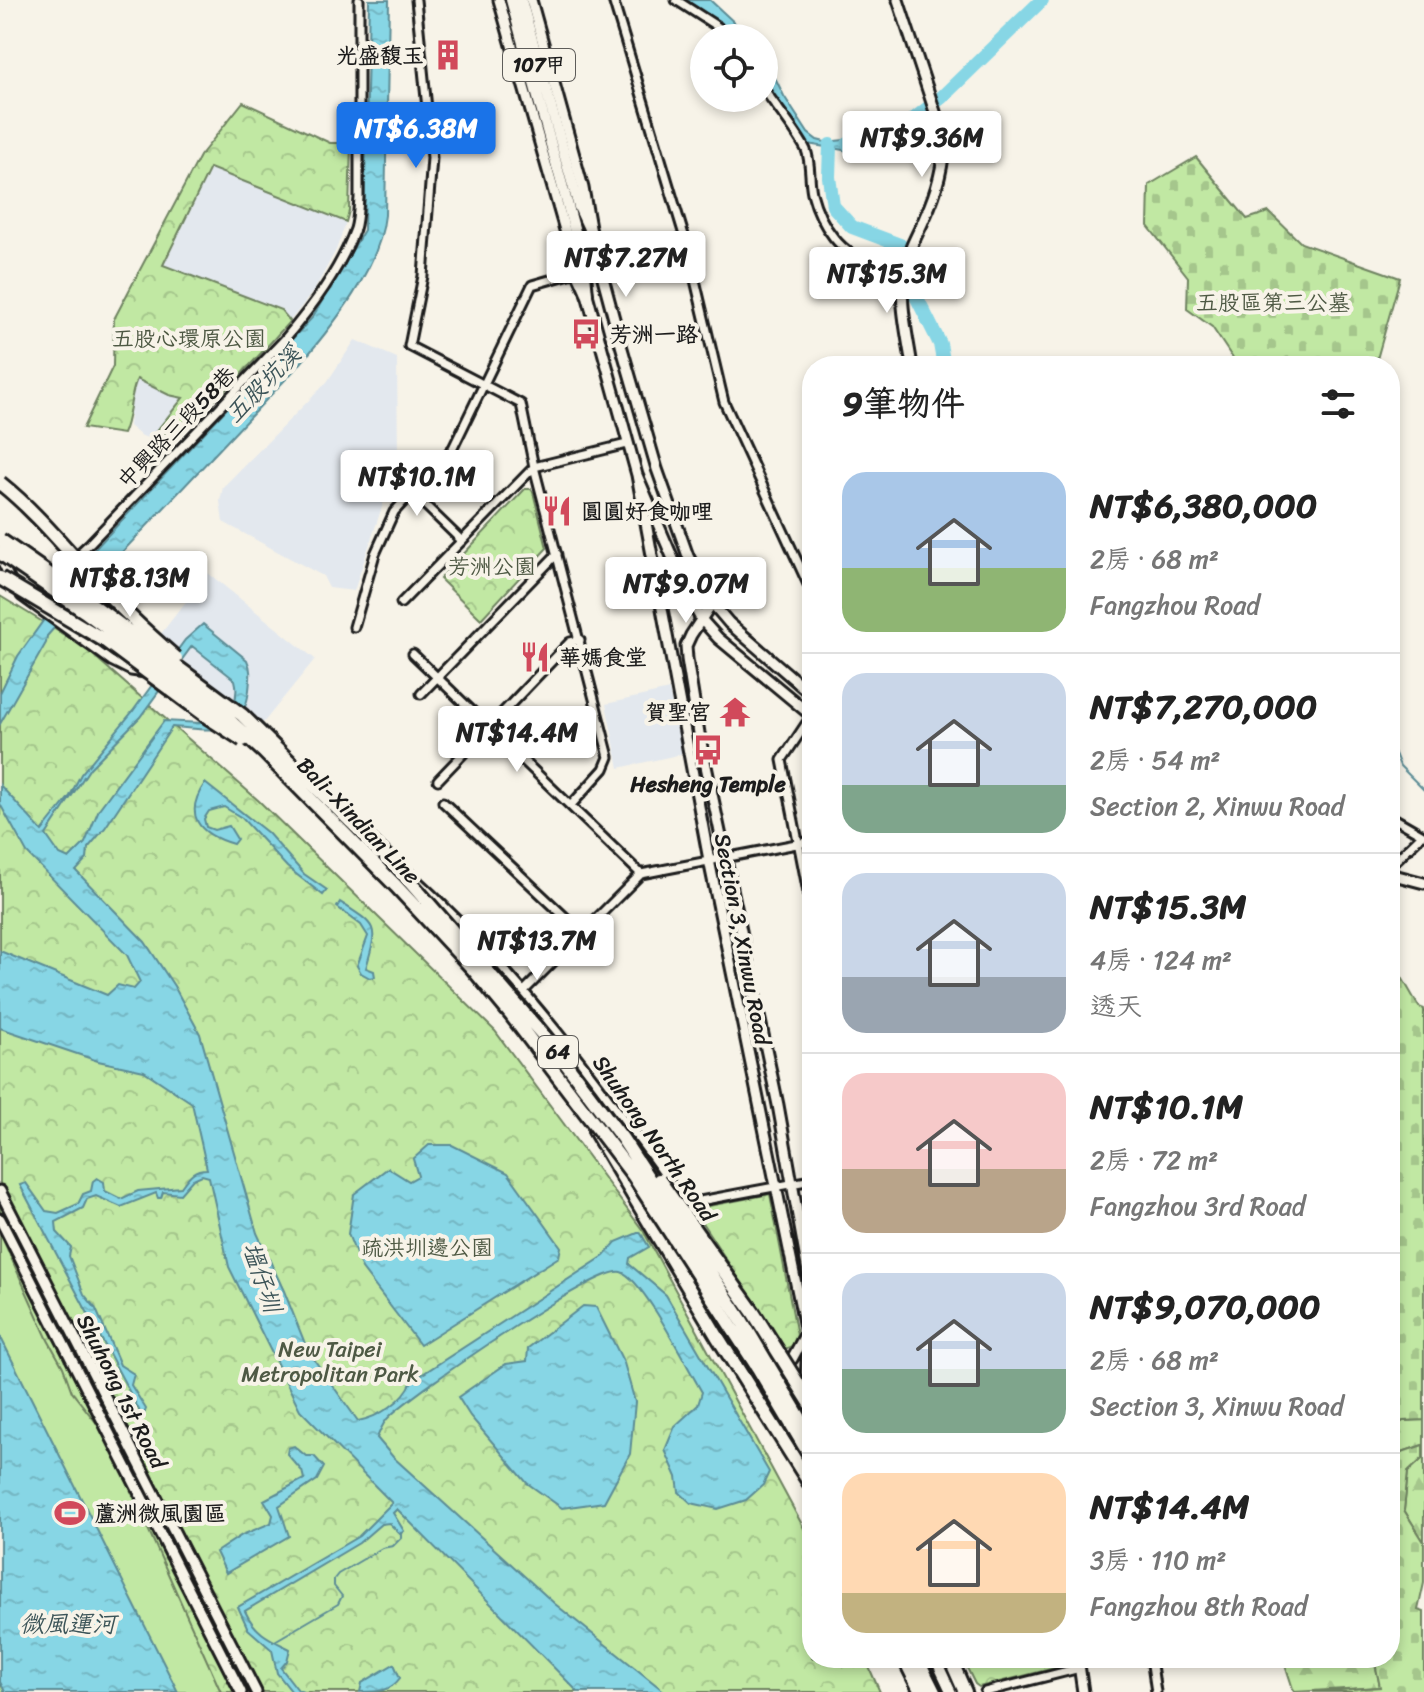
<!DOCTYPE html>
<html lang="zh-TW">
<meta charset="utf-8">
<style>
:root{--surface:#fff;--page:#f2f2f2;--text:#222;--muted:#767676;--line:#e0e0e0;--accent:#1a73e8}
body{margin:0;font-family:Sriracha,"LXGW WenKai TC",sans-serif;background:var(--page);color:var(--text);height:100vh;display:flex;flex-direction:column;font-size:30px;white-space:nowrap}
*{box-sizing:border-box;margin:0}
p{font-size:26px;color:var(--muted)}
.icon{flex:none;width:44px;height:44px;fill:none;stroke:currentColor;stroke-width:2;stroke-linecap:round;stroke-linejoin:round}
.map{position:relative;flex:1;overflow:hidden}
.drawer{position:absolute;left:802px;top:356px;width:598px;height:1312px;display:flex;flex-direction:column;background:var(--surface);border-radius:32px;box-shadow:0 4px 12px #0003}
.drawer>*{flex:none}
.fabs{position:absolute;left:690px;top:24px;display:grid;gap:16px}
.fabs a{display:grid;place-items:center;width:88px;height:88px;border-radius:50%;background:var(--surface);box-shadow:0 4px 12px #0003;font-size:40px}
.price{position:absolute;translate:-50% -68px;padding:0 18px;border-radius:8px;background:#fff;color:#222;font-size:26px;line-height:52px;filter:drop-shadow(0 2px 4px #0008)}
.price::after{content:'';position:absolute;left:50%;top:48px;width:24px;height:18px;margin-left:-12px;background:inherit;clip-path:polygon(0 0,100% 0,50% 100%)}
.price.selected{background:var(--accent);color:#fff}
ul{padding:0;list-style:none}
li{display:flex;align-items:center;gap:24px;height:200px;padding:0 40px}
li+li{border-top:2px solid var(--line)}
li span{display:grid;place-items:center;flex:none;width:224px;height:160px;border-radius:24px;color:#555}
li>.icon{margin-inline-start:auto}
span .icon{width:96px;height:96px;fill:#fffc;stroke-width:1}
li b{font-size:34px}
h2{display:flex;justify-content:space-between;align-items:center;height:96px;padding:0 40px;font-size:34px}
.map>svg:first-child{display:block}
.built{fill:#e3e8ee}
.forest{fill:url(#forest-firs);stroke:#6e8260;stroke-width:2}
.cemetery{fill:url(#cemetery-stones);stroke:#6e8260;stroke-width:2}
.park{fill:url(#park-crowns);stroke:#6e8260;stroke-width:2}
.pitch{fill:#c1e8a3;stroke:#6e8260;stroke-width:2}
.water{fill:url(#water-ripples);stroke:#5c8c95;stroke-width:2;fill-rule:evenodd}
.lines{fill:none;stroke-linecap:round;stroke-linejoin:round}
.stream{stroke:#5c8c95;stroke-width:2}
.river{stroke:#87d6e5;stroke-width:14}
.street-casing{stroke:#1c1c1c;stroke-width:13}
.secondary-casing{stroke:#1c1c1c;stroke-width:15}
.primary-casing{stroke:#1c1c1c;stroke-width:16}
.highway-casing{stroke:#1c1c1c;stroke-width:18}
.street{stroke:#f7f3e8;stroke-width:7}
.secondary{stroke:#f7f3e8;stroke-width:9}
.primary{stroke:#f7f3e8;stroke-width:10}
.highway{stroke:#f7f3e8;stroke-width:12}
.highway-bridge-casing{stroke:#1c1c1c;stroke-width:18;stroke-linecap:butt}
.highway-bridge{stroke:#f7f3e8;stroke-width:12}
.labels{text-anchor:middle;stroke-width:8;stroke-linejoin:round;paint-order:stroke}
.shield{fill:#f7f3e8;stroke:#5e5c59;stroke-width:2}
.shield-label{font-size:20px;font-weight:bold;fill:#1c1c1c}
.poi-label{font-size:22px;font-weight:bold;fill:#1c1c1c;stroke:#f7f3e8;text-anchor:start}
.park-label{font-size:22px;fill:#4e5944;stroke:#f7f3e8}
.street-label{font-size:22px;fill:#1c1c1c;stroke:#f7f3e8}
.water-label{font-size:24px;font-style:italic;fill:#3c5458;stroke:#f7f3e8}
</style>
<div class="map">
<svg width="1424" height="1692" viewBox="0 0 1424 1692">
<defs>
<pattern id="forest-firs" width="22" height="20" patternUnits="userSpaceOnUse" patternTransform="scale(2)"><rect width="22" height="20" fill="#c1e8a3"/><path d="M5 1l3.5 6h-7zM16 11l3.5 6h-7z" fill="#a5c68c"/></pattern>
<pattern id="cemetery-stones" width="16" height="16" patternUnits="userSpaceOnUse" patternTransform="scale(2)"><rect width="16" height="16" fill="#c1e8a3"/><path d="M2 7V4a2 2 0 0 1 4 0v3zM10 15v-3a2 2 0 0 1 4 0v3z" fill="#a5c68c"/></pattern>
<pattern id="park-crowns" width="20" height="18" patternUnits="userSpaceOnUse" patternTransform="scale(2)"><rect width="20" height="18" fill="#c1e8a3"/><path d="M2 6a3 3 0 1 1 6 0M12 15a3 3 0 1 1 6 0" fill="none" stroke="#a5c68c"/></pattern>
<pattern id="water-ripples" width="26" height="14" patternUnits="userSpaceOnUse" patternTransform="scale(2)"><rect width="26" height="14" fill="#87d6e5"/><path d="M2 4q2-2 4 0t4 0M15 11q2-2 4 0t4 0" fill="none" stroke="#74b7c4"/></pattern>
</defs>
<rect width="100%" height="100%" fill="#f7f3e8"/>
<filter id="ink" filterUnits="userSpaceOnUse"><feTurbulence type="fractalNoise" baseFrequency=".0125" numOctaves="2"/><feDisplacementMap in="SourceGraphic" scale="16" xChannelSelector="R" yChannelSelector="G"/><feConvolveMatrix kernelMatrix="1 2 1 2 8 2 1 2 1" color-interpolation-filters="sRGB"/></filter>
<g filter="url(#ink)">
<path class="built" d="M210,168L346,222L336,250L315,289L290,321L281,310L163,265Z
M355,340L397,358L398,459L354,591L329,588L323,576L223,522L220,501L223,487L327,382Z
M137,379L169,395L184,397L150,439L140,435L129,426L132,391Z
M208,573L315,659L259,728L153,644Z
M669,690L682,754L619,768L606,704Z"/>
<path class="forest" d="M1424,1420V1542L1404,1510L1408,1472L1423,1458V1445L1399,1453L1390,1428L1403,1421Z
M1283,1658H1374L1380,1687L1294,1692Z"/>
<path class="cemetery" d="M1196,157L1247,219L1269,212L1301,243L1400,278L1375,366H1238L1212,327L1187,309L1188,277L1148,226L1149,185Z
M1390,970L1400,974L1419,1007L1424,1009V1420L1403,1421L1390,1428L1399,1453L1423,1445V1458L1408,1472L1404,1510L1424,1542V1583L1418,1610L1424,1612V1692H1313L1380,1687L1374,1658H1390Z"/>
<path class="park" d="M243,102L330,143H351L349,211L346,222L210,168L163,265L281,310L290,321C249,366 209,417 150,439L183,398L169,395L137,379C129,397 131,417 123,434L83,428L113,366L114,319L200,156Z
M525,489H531L533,492L547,548L481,619L440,579Z
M0,596L84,647L259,801L495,1031L644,1232L812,1543V1658H865L880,1692H0Z
M770,1194L797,1335L792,1346L785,1349L693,1209Z
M962,1658H1067V1665L979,1687L975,1684Z"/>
<path class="pitch" d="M0,1233L48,1340L63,1367L72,1392L106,1435L221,1692H0Z"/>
<path class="water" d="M369,0H389L385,215C380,267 334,324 301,363L109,566L47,636L46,643L0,724V693L18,656L93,551L312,318L364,230Z
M686,0H710L751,38H733L701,10Z
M764,55L784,96L808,133L817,140L825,142L863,138L864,149L849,151L808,144L764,81Z
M203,624L247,660C252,670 250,679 249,690C243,740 210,729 172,727L105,828L88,848L87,859L76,871L145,942L174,986L200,1034L257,1233L284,1291L308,1351L358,1421C379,1417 404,1401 412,1381L604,1256L616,1242L640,1232L649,1247L630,1258L629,1264L666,1295L769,1472L763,1485L746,1500L718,1509L691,1503L679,1492L677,1477L665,1450L675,1426L698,1405L702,1392C688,1369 643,1278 621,1272C599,1265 411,1394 389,1417C383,1422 380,1431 377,1438L393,1457L555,1604L665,1692H578L397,1509L393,1513L404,1531L400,1534L389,1523L381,1524L359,1543L245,1611C255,1633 270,1639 290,1649L287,1661L281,1668L298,1690L303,1692H292L277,1673L272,1650L248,1629L238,1607L359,1536L392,1503L300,1410L229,1267L209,1177L202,1175L193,1179L180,1194L163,1192L161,1198H158L156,1193L121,1207L96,1196L87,1199L83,1208L56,1222L57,1232L71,1247L69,1256L84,1294L96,1309L120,1365L134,1374L131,1385L146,1409L144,1414L140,1412L20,1185L26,1183L46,1211L58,1213L78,1204L83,1194L91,1191L93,1181L97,1178L104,1182L105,1191L121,1199L138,1191L181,1187C189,1176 193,1169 207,1169L192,1103L144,1071L98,1061L0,1028V951L107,995L118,985L134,989L140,982L127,955L27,853L0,804V785L42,831L70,796L81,774L133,711L185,640ZM192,646L235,680C240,698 232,712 221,724L164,721L99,809L85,843L69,859L60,855L46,835L90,768L140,717Z
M205,783L268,833L304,874L327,890L323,895L287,867L242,818L224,807L209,811L204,819L206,827L214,830L229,826L237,839L233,844C198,834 183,815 205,783Z
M340,902C379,927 378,926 366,968L374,971L375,977L370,978L361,973L357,966L368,936L361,925L337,907Z
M429,1145H452L508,1173L561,1247L559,1257L420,1345L362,1269L348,1234L354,1194L388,1168L409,1181L418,1176L413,1159Z
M583,1306L596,1307L624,1363L635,1402L630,1454L604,1502L562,1508L527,1483L470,1416L458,1397L506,1364L527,1361L528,1348Z
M0,1336L178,1692H5L0,1682Z
M294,1446L306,1456H314L324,1467L317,1480L279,1506L289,1536L226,1573L216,1552L242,1535L271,1523L273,1515L264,1500L304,1479L302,1471L287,1454L288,1448Z
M394,1664L400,1678C390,1692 377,1692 360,1692L362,1683Z"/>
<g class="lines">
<path class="stream" d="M1390,741L1400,766L1424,790
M273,1642L338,1604L342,1596L334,1586V1579L338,1574L382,1548L393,1546L401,1538V1533"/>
<path class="river" d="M848,144L888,136L914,119L942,97L1042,0
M830,145L829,177L833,206L852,227L900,245L918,266L916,296L940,344L944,366"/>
<g class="street-casing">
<path id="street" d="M416,0L432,158L423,276L409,346L521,404L534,467L609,757L604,769L572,804
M613,0L686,242L724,402L812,593
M676,0L718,27L727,38
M764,89C776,107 797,132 806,150C811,162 809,180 812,193C820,224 841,257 874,263C884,265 895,263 905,263
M599,264L686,242
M392,473L462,541
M0,558L12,583
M51,579L90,543L284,340C312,307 340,270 355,229C358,219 358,208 359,198V0
M21,596L111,661L131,671L145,673
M401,603L534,467L627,444
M354,627L375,554L394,512L453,448L532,285L577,272
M413,654L641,874
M421,694L557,554
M812,715L782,760L812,913
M438,780L570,642L580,640
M443,802L581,932
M1390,816L1423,835
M1390,866L1422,835
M405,869C487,943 558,1028 622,1117C646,1149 672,1182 692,1217
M524,991L641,874L812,841
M684,1204L812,1180
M734,1294L749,1322
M1151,1658L1156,1692
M985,1692L1080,1668"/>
</g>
<g class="secondary-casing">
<path id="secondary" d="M499,0L577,272L587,294L637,475L692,603L701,619L718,638L812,716
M531,0L583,188L591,233L621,345L657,469L688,556L712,603L729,623L812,695
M898,0L944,139C944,167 937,191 925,217C919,232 910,246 906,262C897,296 907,332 912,366
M637,475L709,860L808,1342L804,1423
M712,603L691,635L686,646L687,659L699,733L778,1105L812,1294
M1390,874L1424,883
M0,1191L256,1692
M0,1219L241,1692
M769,1361L783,1364L792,1359L805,1335
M935,1658L951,1692
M1078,1658L1083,1692"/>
</g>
<g class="primary-casing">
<path id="primary" d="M511,0L584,264L587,294
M521,0L579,207L591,233"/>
</g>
<g class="highway-casing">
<path id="highway" d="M595,1131L717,1336L812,1487
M904,1658L921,1692
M917,1658L934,1692
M950,1658L965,1692"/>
</g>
<use href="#street" class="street"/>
<use href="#secondary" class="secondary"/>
<use href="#primary" class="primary"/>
<use href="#highway" class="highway"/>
<g class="highway-bridge-casing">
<path id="highway-bridge" d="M0,483C35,511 61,543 91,576C117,605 147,633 176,658
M0,540L85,599L242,715L396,866L555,1049L622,1138L742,1321L812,1438
M0,553L84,611L218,710L263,751L396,886L473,969L512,1016L633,1175L758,1368L812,1459
M0,578L104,640L209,718L243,740
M659,1180L753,1312L812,1406"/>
</g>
<use href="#highway-bridge" class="highway-bridge"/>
</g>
</g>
<defs>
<g id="building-bare" transform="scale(2.4)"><path d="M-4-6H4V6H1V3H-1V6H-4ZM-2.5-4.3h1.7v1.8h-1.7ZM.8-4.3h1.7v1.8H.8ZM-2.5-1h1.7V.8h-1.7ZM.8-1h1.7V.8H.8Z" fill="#d1495b" stroke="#f7f3e8" stroke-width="2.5" paint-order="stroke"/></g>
<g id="bus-bare" transform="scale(2.4)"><path d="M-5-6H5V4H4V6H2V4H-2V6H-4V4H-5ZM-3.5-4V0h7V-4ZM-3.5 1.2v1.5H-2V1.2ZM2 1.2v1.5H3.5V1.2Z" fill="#d1495b" stroke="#f7f3e8" stroke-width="2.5" paint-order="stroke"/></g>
<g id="restaurant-bare" transform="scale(2.4)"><path d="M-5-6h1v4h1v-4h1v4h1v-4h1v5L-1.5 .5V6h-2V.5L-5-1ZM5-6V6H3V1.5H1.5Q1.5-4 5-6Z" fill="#d1495b" stroke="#f7f3e8" stroke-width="2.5" paint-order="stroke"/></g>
<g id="temple-bare" transform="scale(2.4)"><path d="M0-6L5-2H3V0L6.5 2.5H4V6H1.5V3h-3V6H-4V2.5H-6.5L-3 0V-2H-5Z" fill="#d1495b" stroke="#f7f3e8" stroke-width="2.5" paint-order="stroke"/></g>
<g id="stadium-bare" transform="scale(2.4)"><path d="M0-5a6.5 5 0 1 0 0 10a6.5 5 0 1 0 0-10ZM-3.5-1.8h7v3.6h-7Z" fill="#d1495b" stroke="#f7f3e8" stroke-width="2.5" paint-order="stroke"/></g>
</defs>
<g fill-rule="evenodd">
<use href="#building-bare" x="448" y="55"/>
<use href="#bus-bare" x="586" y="334"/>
<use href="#restaurant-bare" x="557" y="511"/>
<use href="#restaurant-bare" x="535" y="657"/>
<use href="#temple-bare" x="735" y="712"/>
<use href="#bus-bare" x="708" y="750"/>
<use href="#stadium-bare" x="70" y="1513"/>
</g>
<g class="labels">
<g class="shield">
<rect x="503" y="49" width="72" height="32" rx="6"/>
<rect x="538" y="1036" width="40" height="32" rx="6"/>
</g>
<g class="shield-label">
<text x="539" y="72">107甲</text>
<text x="558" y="1059">64</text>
</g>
<g class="poi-label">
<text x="424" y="63" text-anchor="end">光盛馥玉</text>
<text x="610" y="342">芳洲一路</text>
<text x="581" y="519">圓圓好食咖哩</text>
<text x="559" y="665">華媽食堂</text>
<text x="711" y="720" text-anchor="end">賀聖宮</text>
<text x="708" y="792" text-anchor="middle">Hesheng Temple</text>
<text x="94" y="1521">蘆洲微風園區</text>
</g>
<g class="park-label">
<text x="1273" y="310">五股區第三公墓</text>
<text x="189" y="346">五股心環原公園</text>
<text x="492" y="574">芳洲公園</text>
<text x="427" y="1255">疏洪圳邊公園</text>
<text x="330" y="1357">New Taipei<tspan x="330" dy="25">Metropolitan Park</tspan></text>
</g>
<g class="street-label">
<text transform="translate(176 427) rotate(-46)" y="8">中興路三段58巷</text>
<text transform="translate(359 820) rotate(46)" y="8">Bali-Xindian Line</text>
<text transform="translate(743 939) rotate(79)" y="8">Section 3, Xinwu Road</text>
<text transform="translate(655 1138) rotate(55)" y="8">Shuhong North Road</text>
<text transform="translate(122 1391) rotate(63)" y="8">Shuhong 1st Road</text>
</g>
<g class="water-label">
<text transform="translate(263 384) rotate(-46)" y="8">五股坑溪</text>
<text transform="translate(262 1277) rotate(71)" y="8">塭仔圳</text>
<text x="68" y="1632">微風運河</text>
</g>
</g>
</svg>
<div class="fabs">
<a><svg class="icon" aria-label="locate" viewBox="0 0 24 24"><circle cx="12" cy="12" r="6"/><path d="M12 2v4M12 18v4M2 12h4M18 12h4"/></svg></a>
</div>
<b class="price selected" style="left:416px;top:170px">NT$6.38M</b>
<b class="price" style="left:922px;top:179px">NT$9.36M</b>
<b class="price" style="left:626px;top:299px">NT$7.27M</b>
<b class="price" style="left:887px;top:315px">NT$15.3M</b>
<b class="price" style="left:417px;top:518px">NT$10.1M</b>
<b class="price" style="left:130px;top:619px">NT$8.13M</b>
<b class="price" style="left:686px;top:625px">NT$9.07M</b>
<b class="price" style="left:517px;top:774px">NT$14.4M</b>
<b class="price" style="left:537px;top:982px">NT$13.7M</b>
<section class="drawer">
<h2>9筆物件<svg class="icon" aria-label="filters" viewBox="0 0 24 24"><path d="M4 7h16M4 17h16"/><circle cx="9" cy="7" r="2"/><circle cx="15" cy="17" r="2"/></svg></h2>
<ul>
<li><span style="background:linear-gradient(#a9c7e8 60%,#8fb573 0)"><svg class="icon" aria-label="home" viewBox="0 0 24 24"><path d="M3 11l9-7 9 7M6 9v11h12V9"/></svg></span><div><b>NT$6,380,000</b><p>2房 · 68 m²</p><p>Fangzhou Road</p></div></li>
<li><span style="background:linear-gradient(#c9d6e8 70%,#7fa58c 0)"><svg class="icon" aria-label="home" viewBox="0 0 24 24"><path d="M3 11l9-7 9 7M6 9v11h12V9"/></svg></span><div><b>NT$7,270,000</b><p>2房 · 54 m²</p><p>Section 2, Xinwu Road</p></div></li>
<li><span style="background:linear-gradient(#c9d6e8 65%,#9aa5b1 0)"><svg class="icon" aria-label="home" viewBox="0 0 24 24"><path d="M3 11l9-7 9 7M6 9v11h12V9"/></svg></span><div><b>NT$15.3M</b><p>4房 · 124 m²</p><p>透天</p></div></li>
<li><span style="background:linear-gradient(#f6c9c9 60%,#b9a48a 0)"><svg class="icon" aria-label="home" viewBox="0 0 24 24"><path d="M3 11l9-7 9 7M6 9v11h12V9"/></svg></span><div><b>NT$10.1M</b><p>2房 · 72 m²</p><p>Fangzhou 3rd Road</p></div></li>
<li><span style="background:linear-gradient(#c9d6e8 60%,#7fa58c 0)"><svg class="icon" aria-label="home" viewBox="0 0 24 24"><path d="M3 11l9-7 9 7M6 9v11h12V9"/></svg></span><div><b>NT$9,070,000</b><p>2房 · 68 m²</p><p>Section 3, Xinwu Road</p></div></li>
<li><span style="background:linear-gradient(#ffd9b3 75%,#c2b280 0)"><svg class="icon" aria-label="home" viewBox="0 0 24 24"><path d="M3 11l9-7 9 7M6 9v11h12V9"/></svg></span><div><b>NT$14.4M</b><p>3房 · 110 m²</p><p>Fangzhou 8th Road</p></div></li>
</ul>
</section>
</div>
